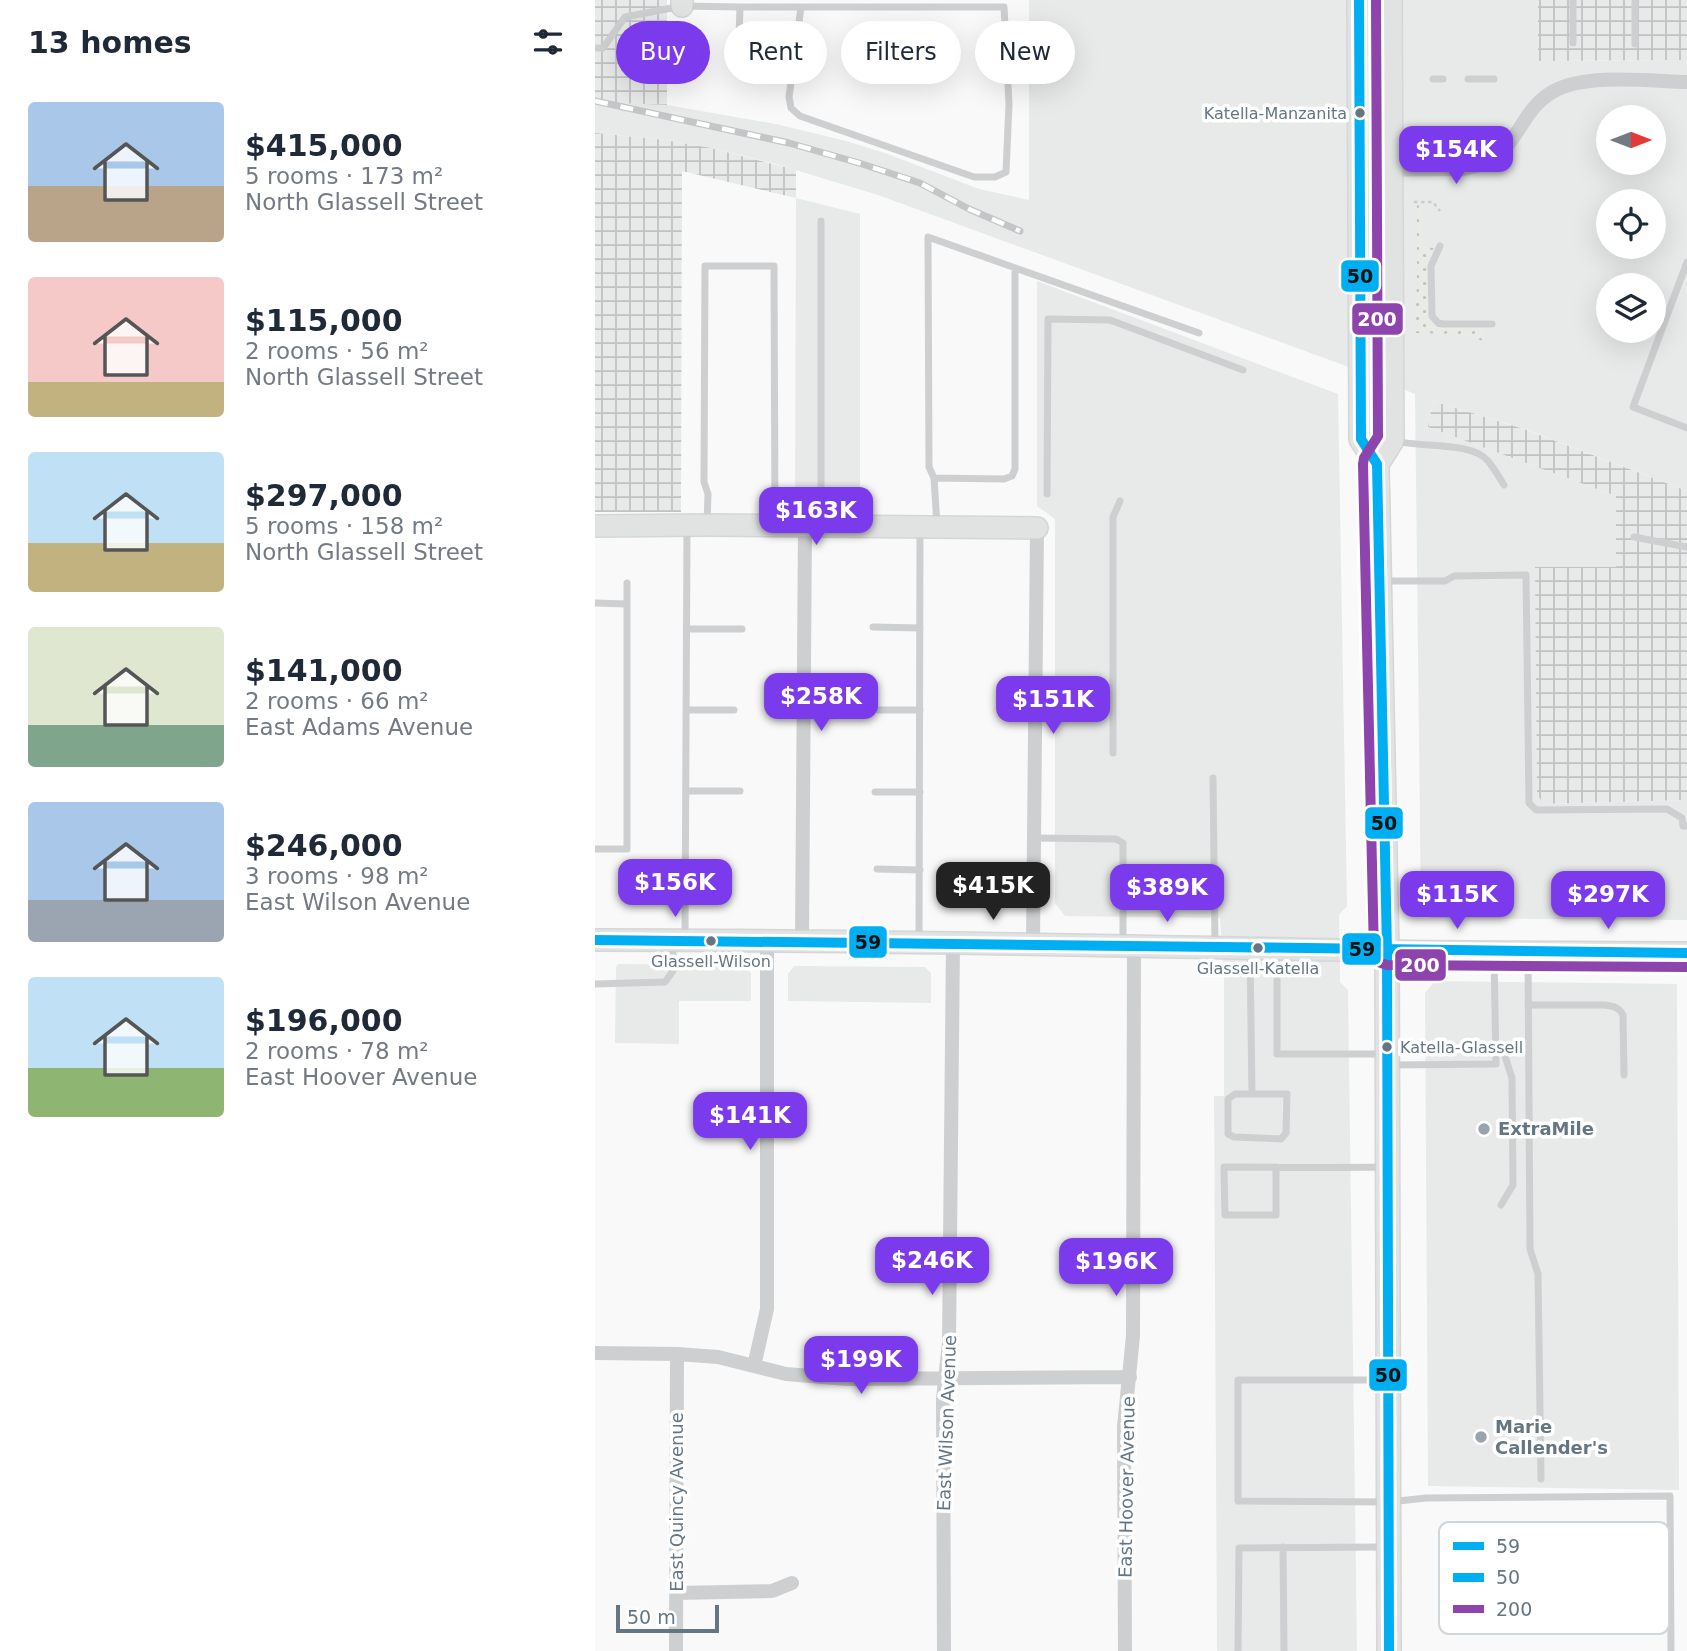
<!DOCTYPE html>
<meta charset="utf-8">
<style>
:root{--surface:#fff;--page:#f6f6f7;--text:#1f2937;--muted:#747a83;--accent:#7c3aed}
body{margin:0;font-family:"DejaVu Sans",sans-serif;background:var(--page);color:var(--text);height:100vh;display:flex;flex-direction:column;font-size:26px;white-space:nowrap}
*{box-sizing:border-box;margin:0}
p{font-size:23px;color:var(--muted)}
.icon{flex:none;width:38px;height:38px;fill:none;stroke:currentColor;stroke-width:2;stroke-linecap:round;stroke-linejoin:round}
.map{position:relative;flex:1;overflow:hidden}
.panel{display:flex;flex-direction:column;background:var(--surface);width:595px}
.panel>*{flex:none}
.top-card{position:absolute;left:21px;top:21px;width:665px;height:63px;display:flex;gap:14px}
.needle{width:46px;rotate:90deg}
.fabs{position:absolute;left:1001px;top:105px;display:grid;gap:14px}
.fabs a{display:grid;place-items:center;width:70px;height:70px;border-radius:50%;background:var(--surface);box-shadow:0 7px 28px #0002;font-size:35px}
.scale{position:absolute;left:21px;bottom:18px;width:103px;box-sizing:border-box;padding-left:7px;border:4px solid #657683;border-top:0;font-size:19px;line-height:24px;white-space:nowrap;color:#657683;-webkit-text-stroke:5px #fff;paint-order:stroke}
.price{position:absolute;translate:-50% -60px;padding:0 16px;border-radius:14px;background:var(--accent);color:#fff;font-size:23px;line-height:46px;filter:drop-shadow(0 2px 4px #0008)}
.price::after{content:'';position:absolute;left:50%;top:42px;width:21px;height:16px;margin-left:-10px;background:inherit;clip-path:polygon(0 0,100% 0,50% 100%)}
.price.on{background:#222;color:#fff}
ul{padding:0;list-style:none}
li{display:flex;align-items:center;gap:21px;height:175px;padding:0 28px}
li span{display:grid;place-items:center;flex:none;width:196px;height:140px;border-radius:7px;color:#555}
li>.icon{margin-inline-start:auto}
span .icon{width:84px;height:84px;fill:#fffc;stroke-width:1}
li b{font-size:30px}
h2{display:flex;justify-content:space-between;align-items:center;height:84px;padding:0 28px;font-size:30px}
.pill{padding:0 24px;border-radius:32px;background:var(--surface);box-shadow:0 7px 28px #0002;font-size:24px;line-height:63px}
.pill.on{background:var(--accent);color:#fff}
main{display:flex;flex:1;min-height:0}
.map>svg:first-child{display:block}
.built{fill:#e8e9e9;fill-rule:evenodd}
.industrial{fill:url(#industrial-grid)}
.grass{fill:url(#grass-dots)}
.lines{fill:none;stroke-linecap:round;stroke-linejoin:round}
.secondary-casing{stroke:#d5d6d7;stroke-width:24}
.primary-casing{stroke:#d5d6d7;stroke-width:26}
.path{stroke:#cbcccd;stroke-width:2.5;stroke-dasharray:3.5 3.5;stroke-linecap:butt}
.lane{stroke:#cecfd0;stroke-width:7}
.street{stroke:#cecfd0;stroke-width:14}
.secondary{stroke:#e1e2e2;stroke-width:21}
.primary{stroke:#e1e2e2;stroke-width:23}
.rail-casing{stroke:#c3c5c6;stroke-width:7}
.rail{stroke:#fff;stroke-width:4.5;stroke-dasharray:13;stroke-linecap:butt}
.bus-1-casing{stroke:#fff;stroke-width:16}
.bus-2-casing{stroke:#fff;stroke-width:16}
.bus-3-casing{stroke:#fff;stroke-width:16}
.bus-1{stroke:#00aff2;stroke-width:10}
.bus-2{stroke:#00aff2;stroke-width:10}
.bus-3{stroke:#8e44ad;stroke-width:10}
.bus-dot{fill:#657683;stroke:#fff;stroke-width:2.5}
.poi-dot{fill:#99a4ac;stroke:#fff;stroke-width:2.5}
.labels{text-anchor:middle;stroke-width:7;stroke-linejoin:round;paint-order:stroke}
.bus-label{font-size:16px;fill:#657683;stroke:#fff}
.poi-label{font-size:18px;font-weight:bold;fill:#657683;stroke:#fff;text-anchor:start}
.street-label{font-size:18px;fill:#657683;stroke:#fff}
.key{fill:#fff;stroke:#d1d6da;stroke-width:2}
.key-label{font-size:19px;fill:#657683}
.line-badge{stroke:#fff;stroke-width:2.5}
.badge-label{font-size:19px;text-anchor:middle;font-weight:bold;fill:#fff}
.pale-badge-label{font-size:19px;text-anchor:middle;font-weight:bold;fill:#111}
</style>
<main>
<section class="panel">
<h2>13 homes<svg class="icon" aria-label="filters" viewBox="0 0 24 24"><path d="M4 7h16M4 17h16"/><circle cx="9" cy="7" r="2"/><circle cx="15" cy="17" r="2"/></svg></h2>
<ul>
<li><span style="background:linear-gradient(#a9c7e8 60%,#b9a48a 0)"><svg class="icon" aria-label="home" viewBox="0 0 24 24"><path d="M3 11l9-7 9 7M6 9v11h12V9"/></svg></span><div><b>$415,000</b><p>5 rooms · 173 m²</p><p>North Glassell Street</p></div></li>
<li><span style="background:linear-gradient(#f6c9c9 75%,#c2b280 0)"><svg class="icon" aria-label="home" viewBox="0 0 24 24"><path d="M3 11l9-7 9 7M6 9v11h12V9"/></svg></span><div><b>$115,000</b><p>2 rooms · 56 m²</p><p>North Glassell Street</p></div></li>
<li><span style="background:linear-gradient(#bfe0f5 65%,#c2b280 0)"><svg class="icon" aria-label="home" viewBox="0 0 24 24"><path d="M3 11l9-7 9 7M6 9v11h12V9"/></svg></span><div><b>$297,000</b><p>5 rooms · 158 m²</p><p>North Glassell Street</p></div></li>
<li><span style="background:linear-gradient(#dfe7d0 70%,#7fa58c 0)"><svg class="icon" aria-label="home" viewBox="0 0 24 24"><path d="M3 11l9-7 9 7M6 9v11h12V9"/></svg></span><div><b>$141,000</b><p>2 rooms · 66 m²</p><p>East Adams Avenue</p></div></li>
<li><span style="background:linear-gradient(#a9c7e8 70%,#9aa5b1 0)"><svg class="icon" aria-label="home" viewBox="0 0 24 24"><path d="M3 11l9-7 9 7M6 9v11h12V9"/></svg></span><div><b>$246,000</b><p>3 rooms · 98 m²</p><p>East Wilson Avenue</p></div></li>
<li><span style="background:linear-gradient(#bfe0f5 65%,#8fb573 0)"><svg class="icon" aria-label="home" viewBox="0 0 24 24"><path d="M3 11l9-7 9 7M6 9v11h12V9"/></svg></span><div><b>$196,000</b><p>2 rooms · 78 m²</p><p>East Hoover Avenue</p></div></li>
</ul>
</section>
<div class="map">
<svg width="1092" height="1651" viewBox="0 0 1092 1651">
<defs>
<pattern id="industrial-grid" width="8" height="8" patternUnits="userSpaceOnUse" patternTransform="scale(1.75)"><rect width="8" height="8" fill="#e8e9e9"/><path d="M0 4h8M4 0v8" fill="none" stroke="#c0c1c2"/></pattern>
<pattern id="grass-dots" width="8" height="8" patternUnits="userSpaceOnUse" patternTransform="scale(1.75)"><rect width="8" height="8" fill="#e8ebe6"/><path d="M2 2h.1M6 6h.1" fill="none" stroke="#c0c3c0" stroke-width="1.8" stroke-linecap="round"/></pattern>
</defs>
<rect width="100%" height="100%" fill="#f9f9f9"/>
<path class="built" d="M434,0H943V61L1092,60V491L930,429L838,401L833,427L1021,496V567H940L949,804L1092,800V920L835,918L826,909L820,394L743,363L283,195L177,163L116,148L70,140L0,133V85L72,105L181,124L251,141L290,153L384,189L434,200ZM1013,117H1059V163H1013ZM1013,201H1059V247H1013ZM1013,285H1059V331H1013Z
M201,198L265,214V505L200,506Z
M442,281L743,394L752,906L744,915L745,982L753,990L762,1651H622L619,1096H629V979L625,918L470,916L460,903V519L442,506Z
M23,964L149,965L156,973V1001H84V1044L20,1043L21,967Z
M199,966L330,967L336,973V1003L193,1001V974Z
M840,981L1082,984L1084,1490L833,1486L830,993Z"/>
<path class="industrial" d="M0,0H72V105L0,102Z
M943,0H1092V60L943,61Z
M0,133L70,140L116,148L201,170V198L87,171L86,512H0Z
M838,401L929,429L1092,491V800L948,804L942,793L940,567H1021V496L833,427Z"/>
<path class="grass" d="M822,204H828V247L839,248L833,261V319C843,330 859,321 870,330H890L889,341L860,334L821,333L819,327L824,326V321H819L822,285Z"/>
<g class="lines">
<g class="secondary-casing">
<path id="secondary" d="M87,6V0
M0,526L112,525L442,528
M0,940C264,940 527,946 790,951C891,953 991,952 1092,953"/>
</g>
<g class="primary-casing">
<path id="primary" d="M764,0L766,439L782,464L792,951L794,1651
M782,464L797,440L795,0"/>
</g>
<path class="path" d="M819,202H838L845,211"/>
<path class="lane" d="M978,0V43
M1040,0V44
M145,7H206L194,97L196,108L205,116L379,177H400L411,172L414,104L409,7H206
M0,48H8L30,17L87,6L145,7L143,71
M838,79H848
M873,79H899
M226,221V525
M845,246L836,266L837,316L843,323L848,324H897
M1092,262L1038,407L1092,428
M801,441C826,448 876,441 893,461C899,468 904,477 909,485
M339,478L409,479L417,476L420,469V268
M452,494L453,319L515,320L648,370
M112,524L113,494L109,482L110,266H179L180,522
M342,525L339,478L334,467L333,237L604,333
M1039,537L1092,547
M788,581H850L859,576L931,575L934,803L941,810L1072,809L1087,818L1088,826H1092
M0,603L31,604
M278,627L325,628
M92,629H147
M91,710H139
M283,710H325
M518,753V517L525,501
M618,778L620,945
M91,791H145
M280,792H325
M440,838L521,839L528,843V944
M0,849H32V583
M282,869L325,870
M90,937L92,529
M324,942L325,530
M655,951L657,1094H692L691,1133L686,1139L639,1137L633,1134V1099L640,1094H657
M682,951V1054H788
M933,953L935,1249L943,1274L946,1479
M0,984L70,982L78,971V944
M933,1005H1009C1018,1006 1024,1007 1028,1015L1029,1075
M796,1065L901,1064L899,956
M681,1167V1215H630L629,1167C682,1167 735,1168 788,1167
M906,1205L918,1185L917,1078L909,1053
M789,1380H643V1501L794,1502L831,1498L1075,1496L1076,1651
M688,1547L689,1651
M643,1651L644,1548L789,1547"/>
<path class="street" d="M764,170L868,169C926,160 919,113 959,91C991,73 1055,81 1092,82
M207,940L210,526
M438,943L442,528
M0,1353L82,1354L123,1357L191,1374L252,1379L535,1377
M159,1366L172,1309V940
M81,1593L177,1591L197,1583
M81,1651L82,1354
M349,1651L348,1399L354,1343L358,942
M530,1651L529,1427L538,1336L539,945"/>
<use href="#secondary" class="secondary"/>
<use href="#primary" class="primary"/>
<g class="rail-casing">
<path id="rail" d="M0,101L194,143L264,163L325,183L374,209L425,231"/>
</g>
<use href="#rail" class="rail"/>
<g class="bus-1-casing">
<path id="bus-1" d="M0,940C364,941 728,950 1092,953"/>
</g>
<g class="bus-2-casing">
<path id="bus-2" d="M764,0L766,439L782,464L792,951L794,1651"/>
</g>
<g class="bus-3-casing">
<path id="bus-3" d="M781,0L783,436L769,458L768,464L779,955L783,962L792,965L1092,967"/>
</g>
<use href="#bus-1" class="bus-1"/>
<use href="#bus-2" class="bus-2"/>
<use href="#bus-3" class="bus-3"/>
</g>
<g class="bus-dot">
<circle cx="765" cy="113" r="6"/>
<circle cx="116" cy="941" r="6"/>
<circle cx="663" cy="948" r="6"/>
<circle cx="792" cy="1047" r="6"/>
</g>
<g class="poi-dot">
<circle cx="889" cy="1129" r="7"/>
<circle cx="886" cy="1437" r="7"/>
</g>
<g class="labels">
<g class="bus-label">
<text x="752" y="119" text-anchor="end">Katella-Manzanita</text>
<text x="116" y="967">Glassell-Wilson</text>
<text x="663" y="974">Glassell-Katella</text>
<text x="805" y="1053" text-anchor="start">Katella-Glassell</text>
</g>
<g class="poi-label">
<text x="903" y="1135">ExtraMile</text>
<text x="900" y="1433">Marie<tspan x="900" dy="21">Callender's</tspan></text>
</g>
<g class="street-label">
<text transform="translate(352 1423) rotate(-88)" y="6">East Wilson Avenue</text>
<text transform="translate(532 1487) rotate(-89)" y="6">East Hoover Avenue</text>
<text transform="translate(82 1502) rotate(-90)" y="6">East Quincy Avenue</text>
</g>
</g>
<rect x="844" y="1522" width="230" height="112" rx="10" class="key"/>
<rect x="858" y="1542" width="31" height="8" fill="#00aff2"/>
<rect x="858" y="1573" width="31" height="9" fill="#00aff2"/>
<rect x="858" y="1605" width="31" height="8" fill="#8e44ad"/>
<g class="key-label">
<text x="901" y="1553">59</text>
<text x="901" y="1584">50</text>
<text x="901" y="1616">200</text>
</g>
<g class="line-badge">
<rect x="745" y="259" width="40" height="34" rx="7" fill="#00aff2"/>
<rect x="756" y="302" width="53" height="34" rx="7" fill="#8e44ad"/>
<rect x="769" y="806" width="40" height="34" rx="7" fill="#00aff2"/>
<rect x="253" y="925" width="40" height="34" rx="7" fill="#00aff2"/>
<rect x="746" y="932" width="41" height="34" rx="7" fill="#00aff2"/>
<rect x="799" y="948" width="53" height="34" rx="7" fill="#8e44ad"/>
<rect x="773" y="1358" width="40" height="34" rx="7" fill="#00aff2"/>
</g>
<g class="badge-label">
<text x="782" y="326">200</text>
<text x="825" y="972">200</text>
</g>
<g class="pale-badge-label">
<text x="765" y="283">50</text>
<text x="789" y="830">50</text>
<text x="273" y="949">59</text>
<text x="767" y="956">59</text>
<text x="793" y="1382">50</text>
</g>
</svg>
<div class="fabs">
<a><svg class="needle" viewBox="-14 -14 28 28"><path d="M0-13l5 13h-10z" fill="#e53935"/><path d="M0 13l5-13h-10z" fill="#747a83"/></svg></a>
<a><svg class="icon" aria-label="locate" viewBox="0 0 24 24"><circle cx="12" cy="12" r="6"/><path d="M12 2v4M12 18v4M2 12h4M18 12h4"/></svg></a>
<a><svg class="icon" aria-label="layers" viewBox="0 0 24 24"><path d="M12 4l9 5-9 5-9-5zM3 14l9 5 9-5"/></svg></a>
</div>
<div class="scale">50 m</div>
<b class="price" style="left:861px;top:186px">$154K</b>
<b class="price" style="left:221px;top:547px">$163K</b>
<b class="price" style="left:226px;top:733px">$258K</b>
<b class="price" style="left:458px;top:736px">$151K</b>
<b class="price" style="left:80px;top:919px">$156K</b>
<b class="price on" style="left:398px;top:922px">$415K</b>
<b class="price" style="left:572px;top:924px">$389K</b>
<b class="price" style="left:862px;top:931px">$115K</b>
<b class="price" style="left:1013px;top:931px">$297K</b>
<b class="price" style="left:155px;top:1152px">$141K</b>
<b class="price" style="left:337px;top:1297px">$246K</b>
<b class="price" style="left:521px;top:1298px">$196K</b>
<b class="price" style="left:266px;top:1396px">$199K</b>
<div class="top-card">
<a class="pill on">Buy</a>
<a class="pill">Rent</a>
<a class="pill">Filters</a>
<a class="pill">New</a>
</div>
</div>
</main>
